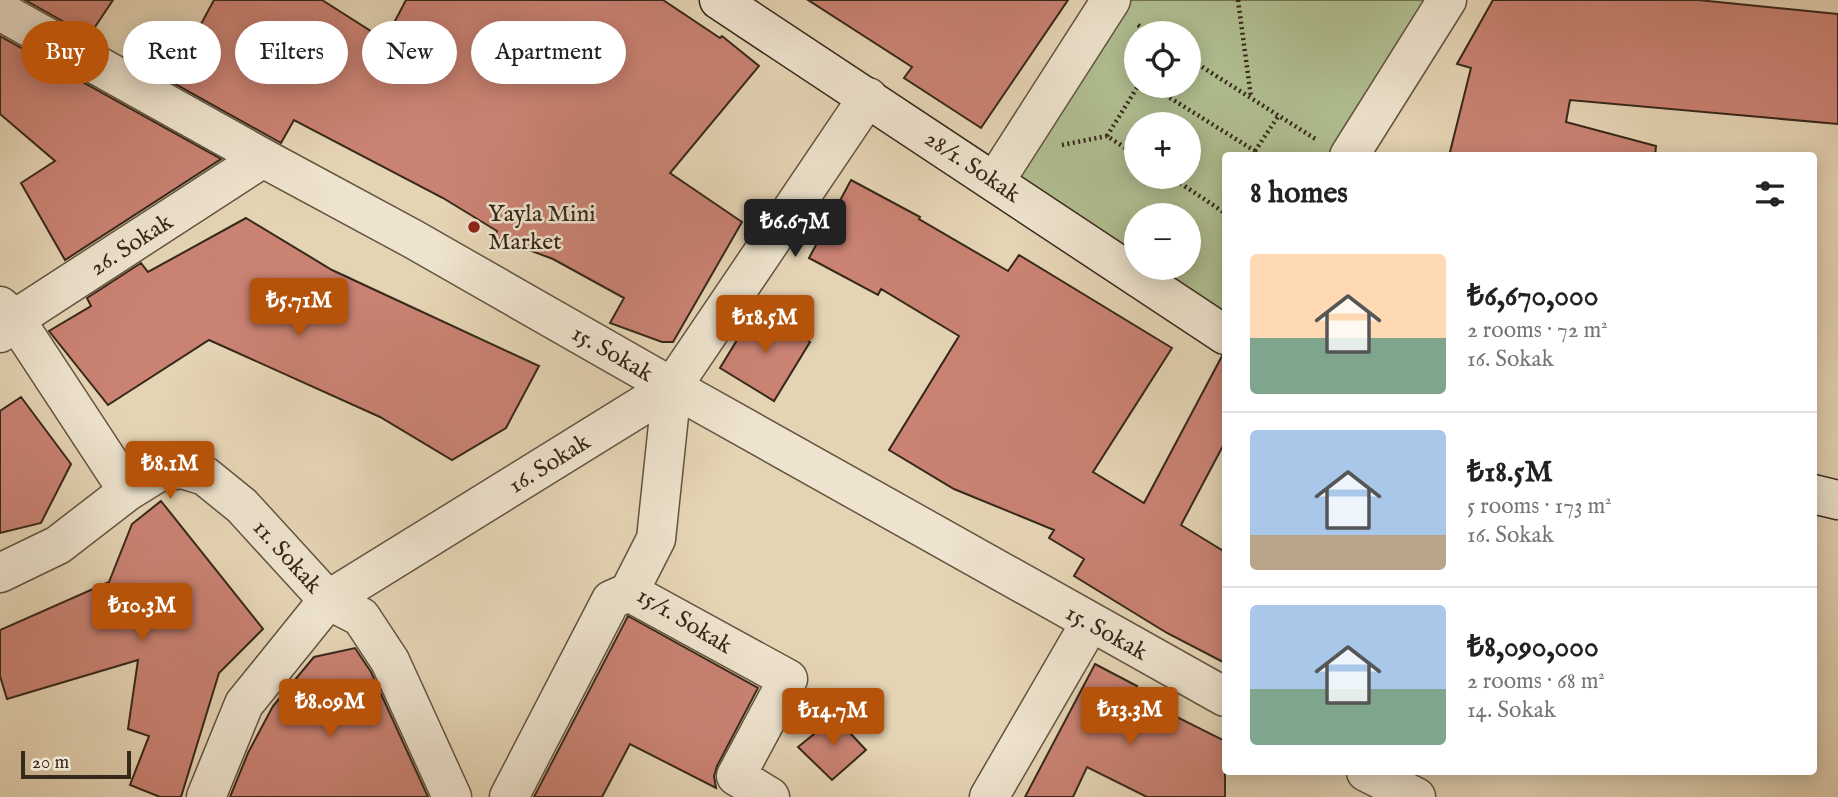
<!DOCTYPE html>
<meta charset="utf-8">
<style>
:root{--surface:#fff;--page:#f6f6f6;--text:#222;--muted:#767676;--line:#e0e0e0;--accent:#b45309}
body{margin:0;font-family:"IM FELL English",serif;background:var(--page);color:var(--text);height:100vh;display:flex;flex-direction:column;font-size:26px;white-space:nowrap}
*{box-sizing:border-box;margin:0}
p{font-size:23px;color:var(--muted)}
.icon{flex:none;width:38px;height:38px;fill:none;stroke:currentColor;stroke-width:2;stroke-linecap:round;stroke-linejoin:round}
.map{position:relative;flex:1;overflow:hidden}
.drawer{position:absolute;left:1222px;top:152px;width:595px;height:623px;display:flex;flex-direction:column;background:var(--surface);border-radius:7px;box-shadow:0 4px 18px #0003}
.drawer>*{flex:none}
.guide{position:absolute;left:21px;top:21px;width:665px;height:63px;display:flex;gap:14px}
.fabs{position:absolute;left:1124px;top:21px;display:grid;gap:14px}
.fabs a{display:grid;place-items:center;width:77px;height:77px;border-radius:50%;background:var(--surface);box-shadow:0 4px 18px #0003;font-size:35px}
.scale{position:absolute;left:21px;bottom:18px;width:110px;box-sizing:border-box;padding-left:7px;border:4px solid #36281a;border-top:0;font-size:19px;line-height:24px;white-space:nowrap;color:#36281a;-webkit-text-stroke:5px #eee3ce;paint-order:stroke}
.price{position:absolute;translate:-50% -60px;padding:0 16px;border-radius:7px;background:var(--accent);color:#fff;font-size:23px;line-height:46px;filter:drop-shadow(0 2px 4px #0008)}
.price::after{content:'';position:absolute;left:50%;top:42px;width:21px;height:16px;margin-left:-10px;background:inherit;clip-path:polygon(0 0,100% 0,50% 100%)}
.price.current{background:#222;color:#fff}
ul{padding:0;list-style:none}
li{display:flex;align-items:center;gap:21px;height:175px;padding:0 28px}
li+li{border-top:2px solid var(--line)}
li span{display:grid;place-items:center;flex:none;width:196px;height:140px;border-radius:7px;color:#555}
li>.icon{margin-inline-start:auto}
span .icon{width:84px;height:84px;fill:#fffc;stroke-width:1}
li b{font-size:30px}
h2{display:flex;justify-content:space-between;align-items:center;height:84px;padding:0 28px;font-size:30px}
.chip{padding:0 24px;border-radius:32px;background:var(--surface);box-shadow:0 4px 18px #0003;font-size:24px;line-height:63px}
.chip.current{background:var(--accent);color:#fff}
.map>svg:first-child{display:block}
.green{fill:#b0be90;stroke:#737355;stroke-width:2;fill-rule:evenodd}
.building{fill:#ca8273;stroke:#36281a;stroke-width:2}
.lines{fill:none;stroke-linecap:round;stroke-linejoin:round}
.street-casing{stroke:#625340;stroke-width:41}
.secondary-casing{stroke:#36281a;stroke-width:41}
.path{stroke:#36281a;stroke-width:4.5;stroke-dasharray:2 3.5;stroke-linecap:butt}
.street{stroke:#eee3ce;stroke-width:38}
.secondary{stroke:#eee3ce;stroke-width:38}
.poi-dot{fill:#8f2418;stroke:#eee3ce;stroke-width:2.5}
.labels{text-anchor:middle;stroke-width:5;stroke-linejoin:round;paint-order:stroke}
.street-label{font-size:24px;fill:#36281a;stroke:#eee3ce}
.poi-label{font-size:24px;fill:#36281a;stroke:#eee3ce;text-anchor:start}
</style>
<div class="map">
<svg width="1838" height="797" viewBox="0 0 1838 797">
<rect width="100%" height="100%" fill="#e5d4b4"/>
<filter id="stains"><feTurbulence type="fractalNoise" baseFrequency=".00286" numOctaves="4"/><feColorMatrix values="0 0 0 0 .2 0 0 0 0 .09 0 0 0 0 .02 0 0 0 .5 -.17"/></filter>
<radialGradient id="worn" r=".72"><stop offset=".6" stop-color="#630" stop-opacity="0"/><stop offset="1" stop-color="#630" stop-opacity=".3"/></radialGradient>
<path class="green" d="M1111,0H1447L1349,156H1225V335L995,181ZM1136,33H1188V86H1136ZM1136,124H1188V177H1136ZM1136,215H1188V268H1136Z"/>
<path class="building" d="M25,0H113L89,36Z
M214,0H322L385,40L406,0H663L720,38L722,36L759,66L670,173L742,222L673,342H662L610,323L624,298L553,259L494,237L497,231L443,198L294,120L281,143L170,81Z
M808,0H1068L981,128L904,78L912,67Z
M1493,0H1698L1838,14V124L1570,100L1566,122L1656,146L1655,156H1449L1471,68L1457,64Z
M0,36L221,159L65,260L21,183L55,161L0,114Z
M851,180L920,217L919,219L1008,271L1019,255L1172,348L1093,472L1144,503L1222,356L1225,357V442L1181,525L1225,552V663L1167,633L1074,576L1084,559L1049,538L1054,530L954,489L889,450L959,336L881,289L878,295L809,258Z
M246,218L332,270L539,366L506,428L452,460L380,417L209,340L108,405L49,331L91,306L87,298L141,263L148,272Z
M756,309L810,342L774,401L720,368Z
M21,397L71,464L41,523L0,533V411Z
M161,501L263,629L219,673L181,797H160L130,785L149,736L128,729L138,660L7,699L0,676V630L109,582L132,524Z
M628,616L758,688L717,766L714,776L716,788L630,744L602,797H534Z
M355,648L371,672L428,797H230L248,753L273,706L314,657Z
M1095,664L1137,686L1133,695L1225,741V797H1147L1087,767L1073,797H1025Z
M835,717L866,750L832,780L798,747Z"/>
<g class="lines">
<g class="street-casing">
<path id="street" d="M0,11L263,158L413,239L672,387L1225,697
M1349,156L1447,0
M995,181L1111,0
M0,306L15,319L128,491
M0,333L15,319L263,158
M672,387L656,539L629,592L788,679L736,776L770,797
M0,573L58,545L128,491L157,473L182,469L205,476L242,506L328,600L361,617L390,661L452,797
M1366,772L1416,797
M206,797L244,704L328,600L672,387L868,97
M509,797L611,600L629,592
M989,797L1090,623"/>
</g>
<g class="secondary-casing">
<path id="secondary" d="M719,0L1225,335
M1813,494L1838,500"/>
</g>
<path class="path" d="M1238,0L1251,97
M1138,25L1150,33
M1188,58L1317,140
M1151,86L1255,151L1253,156
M1107,136L1138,86
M1062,145L1107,136L1136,155
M1255,151L1279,115
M1171,177L1225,213"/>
<use href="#street" class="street"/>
<use href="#secondary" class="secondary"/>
</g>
<circle class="poi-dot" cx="474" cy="227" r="7"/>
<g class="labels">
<g class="street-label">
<text transform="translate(973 166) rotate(34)" y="8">28/1. Sokak</text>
<text transform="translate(131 244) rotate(-33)" y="8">26. Sokak</text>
<text transform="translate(613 353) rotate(30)" y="8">15. Sokak</text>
<text transform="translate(549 463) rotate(-32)" y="8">16. Sokak</text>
<text transform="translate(288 556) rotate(48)" y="8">11. Sokak</text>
<text transform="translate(685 620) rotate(31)" y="8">15/1. Sokak</text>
<text transform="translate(1107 632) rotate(29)" y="8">15. Sokak</text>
</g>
<g class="poi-label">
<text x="488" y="221">Yayla Mini<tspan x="488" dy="28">Market</tspan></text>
</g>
</g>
<rect width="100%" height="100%" filter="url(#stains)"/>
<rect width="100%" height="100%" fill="url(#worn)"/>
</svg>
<div class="fabs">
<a><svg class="icon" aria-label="locate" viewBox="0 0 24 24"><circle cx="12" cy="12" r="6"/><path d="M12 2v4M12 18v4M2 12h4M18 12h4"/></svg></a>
<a>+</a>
<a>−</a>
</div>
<div class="scale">20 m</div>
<b class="price current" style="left:795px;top:259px">₺6.67M</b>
<b class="price" style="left:299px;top:338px">₺5.71M</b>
<b class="price" style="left:765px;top:355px">₺18.5M</b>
<b class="price" style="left:170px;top:501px">₺8.1M</b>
<b class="price" style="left:142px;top:643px">₺10.3M</b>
<b class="price" style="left:330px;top:739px">₺8.09M</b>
<b class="price" style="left:1130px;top:747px">₺13.3M</b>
<b class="price" style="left:833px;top:748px">₺14.7M</b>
<div class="guide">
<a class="chip current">Buy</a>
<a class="chip">Rent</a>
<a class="chip">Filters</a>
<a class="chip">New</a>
<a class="chip">Apartment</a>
</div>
<section class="drawer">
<h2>8 homes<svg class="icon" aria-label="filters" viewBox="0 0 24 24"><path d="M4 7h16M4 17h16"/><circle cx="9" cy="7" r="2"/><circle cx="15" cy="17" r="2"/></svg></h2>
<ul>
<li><span style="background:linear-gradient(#ffd9b3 60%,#7fa58c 0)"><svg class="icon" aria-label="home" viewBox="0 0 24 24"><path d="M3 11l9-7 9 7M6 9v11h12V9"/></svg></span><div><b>₺6,670,000</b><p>2 rooms · 72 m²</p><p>16. Sokak</p></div></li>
<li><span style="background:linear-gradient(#a9c7e8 75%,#b9a48a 0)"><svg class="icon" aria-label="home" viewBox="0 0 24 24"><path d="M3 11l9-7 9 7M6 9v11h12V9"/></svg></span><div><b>₺18.5M</b><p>5 rooms · 173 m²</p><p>16. Sokak</p></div></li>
<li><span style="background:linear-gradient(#a9c7e8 60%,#7fa58c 0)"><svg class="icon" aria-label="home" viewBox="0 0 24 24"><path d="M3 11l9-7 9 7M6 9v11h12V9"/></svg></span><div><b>₺8,090,000</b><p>2 rooms · 68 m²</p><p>14. Sokak</p></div></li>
</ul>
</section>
</div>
